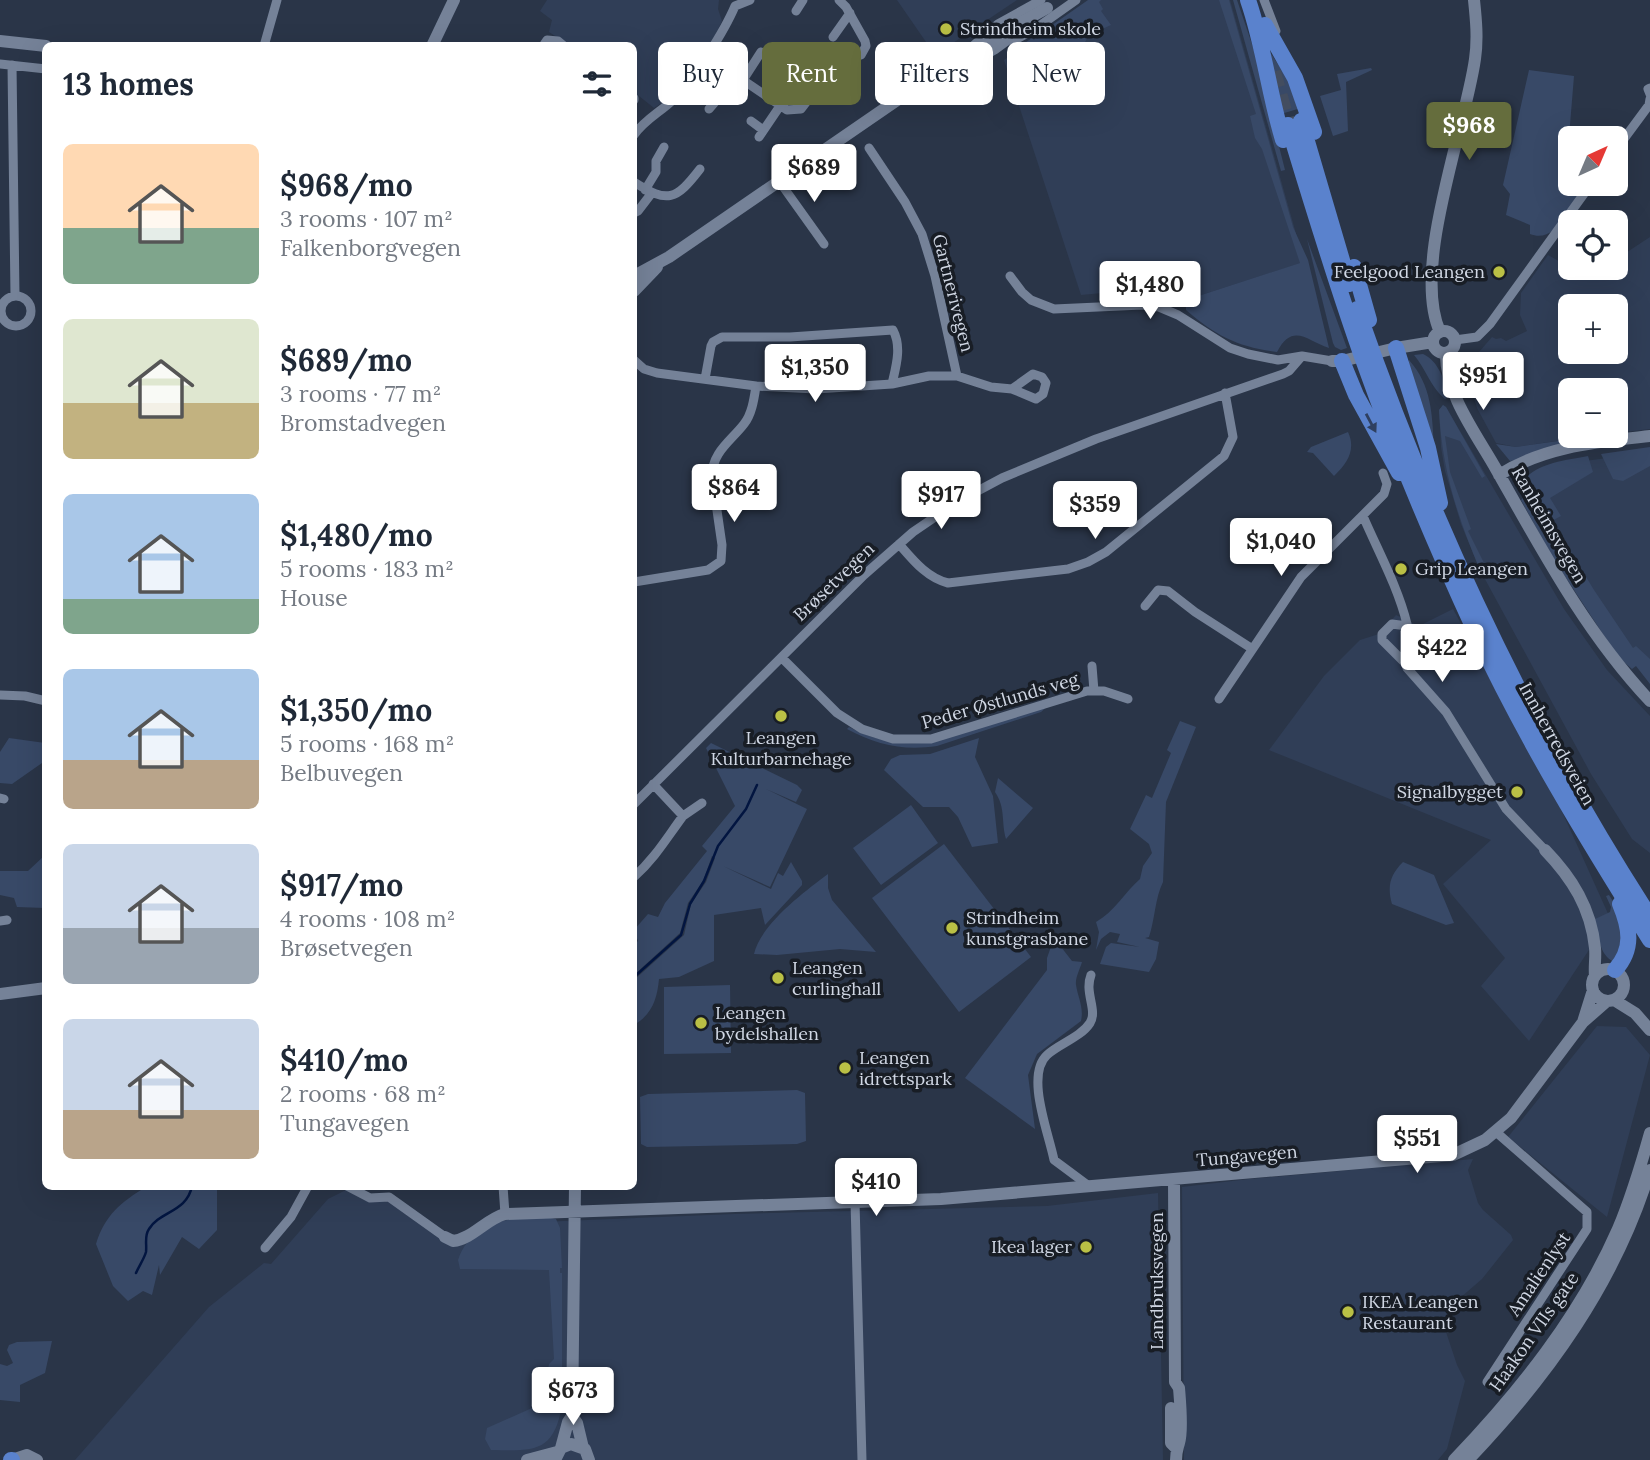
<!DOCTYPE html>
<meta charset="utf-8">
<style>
:root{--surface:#fff;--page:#f6f6f7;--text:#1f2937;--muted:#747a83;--accent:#656d3d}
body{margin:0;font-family:Lora,serif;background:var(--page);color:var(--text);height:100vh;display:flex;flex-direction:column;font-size:26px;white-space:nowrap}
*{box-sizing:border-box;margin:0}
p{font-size:23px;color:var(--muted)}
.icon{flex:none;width:38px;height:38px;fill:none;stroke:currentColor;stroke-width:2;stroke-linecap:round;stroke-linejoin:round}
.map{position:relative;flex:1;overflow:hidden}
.sheet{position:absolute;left:42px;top:42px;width:595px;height:1148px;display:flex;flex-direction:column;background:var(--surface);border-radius:10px;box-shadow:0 7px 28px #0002}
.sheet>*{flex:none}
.hud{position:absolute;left:658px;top:42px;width:665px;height:63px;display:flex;gap:14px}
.needle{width:46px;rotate:44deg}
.tools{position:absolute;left:1558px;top:126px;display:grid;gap:14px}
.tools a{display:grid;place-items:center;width:70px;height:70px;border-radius:10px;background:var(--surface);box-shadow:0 7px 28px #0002;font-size:35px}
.price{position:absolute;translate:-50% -60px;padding:0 16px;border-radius:7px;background:#fff;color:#222;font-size:23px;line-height:46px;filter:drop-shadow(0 2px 4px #0008)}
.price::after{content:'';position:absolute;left:50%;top:42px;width:21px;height:16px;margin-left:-10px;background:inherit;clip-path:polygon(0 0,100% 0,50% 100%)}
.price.active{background:var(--accent);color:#fff}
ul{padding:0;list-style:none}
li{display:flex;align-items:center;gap:21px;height:175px;padding:0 21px}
li span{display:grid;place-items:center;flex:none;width:196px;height:140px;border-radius:10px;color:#555}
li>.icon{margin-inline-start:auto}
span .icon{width:84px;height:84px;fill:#fffc;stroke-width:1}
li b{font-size:30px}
h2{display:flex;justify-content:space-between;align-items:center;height:84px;padding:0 21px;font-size:30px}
.tag{padding:0 24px;border-radius:10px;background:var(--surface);box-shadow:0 7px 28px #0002;font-size:24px;line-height:63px}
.tag.active{background:var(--accent);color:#fff}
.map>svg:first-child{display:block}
.built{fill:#303e57;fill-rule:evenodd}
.green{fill:#384967}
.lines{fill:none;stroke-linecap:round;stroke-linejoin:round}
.stream{stroke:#021540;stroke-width:2.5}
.highway-tunnel{stroke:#434d5f;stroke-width:16;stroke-dasharray:16 8;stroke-linecap:butt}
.street{stroke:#758298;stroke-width:9}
.secondary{stroke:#758298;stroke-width:12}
.highway{stroke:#5a82cd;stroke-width:16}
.oneway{fill:#2f4060}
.poi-dot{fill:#bac045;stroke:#181d25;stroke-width:2.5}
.labels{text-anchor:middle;stroke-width:7;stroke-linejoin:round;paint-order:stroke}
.poi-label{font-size:18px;fill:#d0d7e4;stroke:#181d25;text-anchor:start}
.street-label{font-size:18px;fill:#d0d7e4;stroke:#181d25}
</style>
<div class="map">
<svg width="1650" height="1460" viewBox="0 0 1650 1460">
<rect width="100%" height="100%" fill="#2a3548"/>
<path class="built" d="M547,0H719L718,9L722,21L716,34L684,81L671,97L654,108L634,92V46L569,45L549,32L552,20L540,11Z
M897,0H1017L935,55Z
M1090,0H1230L1304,262L1186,300L1102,293L1081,295L1004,60Z
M1650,237V429L1615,433V390H1570V436H1591L1516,447L1496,443L1477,408L1473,395L1466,386L1475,374L1479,352L1492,337L1496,339L1501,338L1506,341L1527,331L1520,315L1521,293L1548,255L1584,275L1588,268H1615V256L1618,258ZM1570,306H1615V352H1570Z
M1443,405L1446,407L1564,609L1607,670L1650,716V853L1632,839L1591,774L1480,570L1461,524L1445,471L1441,447L1439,410Z
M1650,452V680L1527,497L1585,461Z
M1453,609L1555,796L1610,918L1529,1041L1481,986L1505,958L1443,884L1491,840L1269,750L1324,676L1360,640L1379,634L1396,615L1419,626Z
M1597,1026L1626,1027L1650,1055L1607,1217L1508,1137Z
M1473,1159L1468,1170L1478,1203L1483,1210L1511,1235L1513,1240L1482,1279L1453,1304L1446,1319L1445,1329L1457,1365L1465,1381L1447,1449L1438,1460H1184L1182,1187L1249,1179Z
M346,1190L381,1196L467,1245L491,1224L734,1214L1047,1206L1158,1193L1163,1460H75L209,1307L264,1263L271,1264L328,1199Z"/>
<path class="green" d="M1088,0H1101L1099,2L1103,9L1101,11L1111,25L1089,35L1070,69L1066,72H1055L1032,79L1028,64L1031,61L1022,45L1032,38L1034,40L1038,35Z
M1219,0H1229L1293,227L1308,260L1329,348C1307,341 1293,322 1277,352C1238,347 1216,336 1186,310V300L1300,263L1262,149L1255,138L1250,116L1256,114Z
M1233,0H1237L1257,59L1285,170L1281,171Z
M1270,52L1294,89L1301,108L1281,114Z
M1371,68L1372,70L1346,82L1348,131L1333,136L1320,96L1341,90L1337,74Z
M1529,70L1574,76L1569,137L1567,139V153H1570V184H1585C1573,203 1557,245 1530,234V225L1506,215L1510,194L1503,185Z
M1307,239L1347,348L1341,350L1335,347L1333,343Z
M1423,354C1439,361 1444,381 1450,396L1445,399C1431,388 1426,369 1414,355Z
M1409,360C1432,386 1432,414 1434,447L1407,365Z
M1443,405L1446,407L1485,476L1482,478L1460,441L1445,436L1450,472L1471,529L1468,531L1486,567L1480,570C1457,515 1442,470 1439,410Z
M1348,432C1356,449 1348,463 1334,476L1313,453L1307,452L1311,447Z
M1594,436H1608L1516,460L1510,461L1496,444L1516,447Z
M1650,447V466L1623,481L1613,479L1601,454Z
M1588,456L1593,472L1550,498L1561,516L1548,523L1564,549L1571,552L1594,590L1633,648L1636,646L1650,659V684L1636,666L1632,669L1618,657L1551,555L1521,500L1523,498V482C1534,463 1568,460 1588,456Z
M1049,705L1041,712L937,746C904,751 876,745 847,729L849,727C876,741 902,746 932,742Z
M1180,721L1196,727L1166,802L1163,882C1155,898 1155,919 1149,937L1145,938L1159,942L1156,959L1149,972L1100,964L1106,947L1111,943L1140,947L1117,942L1120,934L1110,932L1101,939L1096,950L1099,932L1096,922C1114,912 1125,892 1140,879L1143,866L1152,853L1149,844L1130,829L1146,795L1152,798L1171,753L1167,750Z
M9,738L45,743V766L42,763L12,784L0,783V752Z
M979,738L975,757L993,796L998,843L972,847L958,817L949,807H923L884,770L891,759L900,755L930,754Z
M711,743L797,785L802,790L796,802L766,789L807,809L770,887L723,866L771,889L778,873L783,876L791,862L802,881V885L765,925L761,908L714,915V961L679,977L659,979C657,1000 652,1014 634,1025V980L684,935L691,904L706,882L715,858L712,856L703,881L688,903L680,933L634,975V944L638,941L634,930L648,914L658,917L665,903L707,851L702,846L735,806L706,748Z
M998,778L1033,808L1006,839C1001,822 1006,808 995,792Z
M911,805L938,843L881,885L853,848Z
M944,844L1031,957L959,1012L872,898Z
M45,855V908L17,907L14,898L0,895V871H28Z
M1403,862L1434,875L1454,923L1446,925L1392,904C1387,886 1390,875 1403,862Z
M828,874V888L832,900L876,952L840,949L777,955L754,954C761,924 804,892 828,874Z
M1609,895L1616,906L1625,940L1614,962C1599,955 1598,935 1595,919L1610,912L1611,907L1606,896Z
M1054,938L1072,961L1082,962C1080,969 1075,978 1076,985C1078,998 1084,1007 1081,1021L1037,1054L1028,1075L1035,1129L965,1078L1047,970V958Z
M730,985L731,1053L664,1054V987Z
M797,1090L805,1093L806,1141L797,1144L647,1147L641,1144L640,1097L648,1094Z
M146,1187H217V1230L199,1249L182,1237L160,1275L159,1265L152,1295L143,1291L128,1301L113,1286L96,1244C105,1215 121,1202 146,1187Z
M542,1216L556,1219L560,1228L562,1268H560V1273H562V1405C554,1453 534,1451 491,1450L485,1439L487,1428L532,1408L544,1392L549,1364L554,1359L549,1270L460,1269L458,1260C472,1221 506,1219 542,1216Z
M52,1341L45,1373L20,1385V1402L0,1400V1364L7,1366L13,1363L7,1350L9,1345L17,1342Z"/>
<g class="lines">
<path class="stream" d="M634,977L681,935L690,904L704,881L718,846L746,809L757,785
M136,1273C139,1266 144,1259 146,1252C147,1244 144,1236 149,1229C160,1211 187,1212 192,1186"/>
<path class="highway-tunnel" d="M1273,72L1288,125"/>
<path class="street" d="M839,0L846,7L865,41L866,46L861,55
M1264,0L1276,31
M796,11L803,0
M833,37L850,13
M1013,41L1035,29L1076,0
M264,46L277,0
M543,46L547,40L558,41L564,46
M973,46L998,24L1041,0
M706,55L787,110L801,109L814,92L813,89L804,82
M0,64L46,69
M12,65L15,296
M743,80L761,52
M1650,88L1648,89L1650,94
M634,98V100
M709,109L737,76
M751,121L763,130
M634,135C645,119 661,112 675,98C693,81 725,30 735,6L750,0
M759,137L780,106
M869,148L905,202L922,234L935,276L957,376
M1615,151L1649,105L1650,99
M779,181L824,244
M634,182C668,204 676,200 700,169
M645,190L656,172V161L664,147
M634,213L638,211L651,194
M1010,276L1022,292L1031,300L1054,309L1142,305L1159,307L1178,315L1230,348L1248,354L1278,360L1302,356L1332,361
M1 311a15 15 0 1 1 30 0a15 15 0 1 1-30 0Z
M1455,340L1477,337L1490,324L1591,184
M634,360L644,369L657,373L756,386L816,389L892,384L929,376H957L991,387L1012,389L1036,399L1043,394L1046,383L1042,377L1033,374L1012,389
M705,379L711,346L713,342L722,337H790L893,330C902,347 896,366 892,384
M1363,516C1378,551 1398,587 1407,624C1410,639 1401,655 1407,668L1446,712L1506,809L1545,850
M899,544C913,560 927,578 948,583L1068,569L1088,562L1106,552L1224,456L1233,437L1225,393
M634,582L708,570L721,561L722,545L712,476C712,452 731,441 744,424C752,414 754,399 756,386
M1145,606L1158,590L1168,591L1195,612L1251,648
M782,658L837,713L862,729L893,739H931L1087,691H1104L1128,699
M1404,662L1382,640V634L1392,624L1407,626
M1092,666L1094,691
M0,695L25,696L46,701
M1219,699L1301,577L1384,494L1387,484L1383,473
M0,798L4,799
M634,804L864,575L913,532L957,502L1002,478L1096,439L1283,374L1289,371L1302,356
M683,816L702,803
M634,877C655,858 666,839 683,816L653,784
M0,921L7,920
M347,1186L370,1198L389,1197L445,1237
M503,1186L505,1214
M1089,1186L1054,1160C1049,1134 1025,1075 1047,1055C1059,1044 1081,1037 1090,1023C1098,1010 1084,993 1091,975
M855,1202L862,1460
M265,1248L291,1217L308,1186
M1487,1382L1587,1229V1212L1496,1132"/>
<path class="secondary" d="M0,41L46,46
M432,46L454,0
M940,79L995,48L1025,26
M634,276L669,257L967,52L1047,8
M634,291L657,267
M1433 342a11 11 0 1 1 22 0a11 11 0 1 1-22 0Z
M1440,332C1411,267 1465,130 1475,59C1478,39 1476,19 1474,0
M1446,353C1445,394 1477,435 1496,469C1542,550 1586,633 1650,701
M1332,361H1342L1396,348L1433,342
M1499,475C1545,446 1598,442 1650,436
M1545,850C1572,878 1591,908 1595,948C1596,957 1594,966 1595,976
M1592 985a16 16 0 1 1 32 0a16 16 0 1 1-32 0Z
M0,994L46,988
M1614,1000L1635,1013L1650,1030
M1583,1022L1593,990
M1174,1180L1175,1382L1179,1388C1180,1401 1183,1431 1179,1443C1177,1450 1176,1452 1176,1460
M445,1237L453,1241C472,1239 486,1219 505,1214L941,1199L1453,1155L1485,1140L1511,1118L1583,1022L1607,1001
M1171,1408V1443L1176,1448
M572,1416L577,1423L583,1448
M561,1448L568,1422L572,1416L575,1186
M12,1460L27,1455L37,1460
M527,1460L557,1452
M555,1460L561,1448L571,1444L585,1449L589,1460
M1454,1460C1519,1392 1580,1316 1618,1229C1631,1198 1641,1165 1650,1133
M1468,1460C1548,1376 1616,1282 1650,1170"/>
<path class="highway" d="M1248,0C1264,46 1269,94 1283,140
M1265,25L1295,78L1314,132
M1301,121L1349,284
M1288,125C1312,204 1336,284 1364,362C1396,452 1435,544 1475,631C1525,738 1587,840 1650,940
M1354,267L1369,320
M1357,309C1431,522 1527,727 1650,917
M1396,348L1428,448L1440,503
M1342,361L1356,395L1399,473
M1615,970C1634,949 1630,928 1620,904
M11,1460H12"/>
</g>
<defs><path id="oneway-solid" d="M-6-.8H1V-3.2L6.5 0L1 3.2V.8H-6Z" transform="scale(1.75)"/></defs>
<use class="oneway" href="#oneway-solid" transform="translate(1371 423) rotate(62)"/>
<g class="poi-dot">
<circle cx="946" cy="29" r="7"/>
<circle cx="1499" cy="272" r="7"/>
<circle cx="1401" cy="569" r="7"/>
<circle cx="781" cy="716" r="7"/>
<circle cx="1517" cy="792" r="7"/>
<circle cx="952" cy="928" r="7"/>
<circle cx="778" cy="978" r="7"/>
<circle cx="701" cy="1023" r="7"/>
<circle cx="845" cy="1068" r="7"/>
<circle cx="1086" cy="1247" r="7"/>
<circle cx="1348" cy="1312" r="7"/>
</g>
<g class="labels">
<g class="poi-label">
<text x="960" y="35">Strindheim skole</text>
<text x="1485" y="278" text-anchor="end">Feelgood Leangen</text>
<text x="1415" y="575">Grip Leangen</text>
<text x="781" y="744" text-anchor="middle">Leangen<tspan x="781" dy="21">Kulturbarnehage</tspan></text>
<text x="1503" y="798" text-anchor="end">Signalbygget</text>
<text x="966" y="924">Strindheim<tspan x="966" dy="21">kunstgrasbane</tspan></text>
<text x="792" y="974">Leangen<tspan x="792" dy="21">curlinghall</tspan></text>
<text x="715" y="1019">Leangen<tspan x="715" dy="21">bydelshallen</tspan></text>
<text x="859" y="1064">Leangen<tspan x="859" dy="21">idrettspark</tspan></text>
<text x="1072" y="1253" text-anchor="end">Ikea lager</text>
<text x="1362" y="1308">IKEA Leangen<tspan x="1362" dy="21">Restaurant</tspan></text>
</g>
<g class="street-label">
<text transform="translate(953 293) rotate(76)" y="6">Gartnerivegen</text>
<text transform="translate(1549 525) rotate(60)" y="6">Ranheimsvegen</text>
<text transform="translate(834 582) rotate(-44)" y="6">Brøsetvegen</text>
<text transform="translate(1000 701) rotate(-16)" y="6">Peder Østlunds veg</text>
<text transform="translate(1557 744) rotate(61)" y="6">Innherredsveien</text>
<text transform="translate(1247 1156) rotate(-5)" y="6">Tungavegen</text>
<text transform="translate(1539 1274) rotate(-56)" y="6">Amalienlyst</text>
<text transform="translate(1157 1281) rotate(-90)" y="6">Landbruksvegen</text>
<text transform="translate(1534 1332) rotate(-55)" y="6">Haakon VIIs gate</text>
</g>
</g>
</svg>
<div class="tools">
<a><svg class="needle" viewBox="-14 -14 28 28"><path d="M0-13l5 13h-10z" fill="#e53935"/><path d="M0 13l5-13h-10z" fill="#747a83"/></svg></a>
<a><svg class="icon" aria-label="locate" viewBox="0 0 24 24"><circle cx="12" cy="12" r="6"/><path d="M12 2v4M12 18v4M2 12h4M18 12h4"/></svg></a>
<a>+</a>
<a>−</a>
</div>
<b class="price active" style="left:1469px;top:162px">$968</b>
<b class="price" style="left:814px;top:204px">$689</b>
<b class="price" style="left:1150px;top:321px">$1,480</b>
<b class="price" style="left:815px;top:404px">$1,350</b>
<b class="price" style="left:1483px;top:412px">$951</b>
<b class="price" style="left:734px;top:524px">$864</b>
<b class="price" style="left:941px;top:531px">$917</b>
<b class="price" style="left:1095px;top:541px">$359</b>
<b class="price" style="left:1281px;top:578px">$1,040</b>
<b class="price" style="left:1442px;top:684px">$422</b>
<b class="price" style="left:1417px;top:1175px">$551</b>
<b class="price" style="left:876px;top:1218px">$410</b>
<b class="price" style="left:573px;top:1427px">$673</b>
<div class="hud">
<a class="tag">Buy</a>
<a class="tag active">Rent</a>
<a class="tag">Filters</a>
<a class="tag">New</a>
</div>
<section class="sheet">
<h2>13 homes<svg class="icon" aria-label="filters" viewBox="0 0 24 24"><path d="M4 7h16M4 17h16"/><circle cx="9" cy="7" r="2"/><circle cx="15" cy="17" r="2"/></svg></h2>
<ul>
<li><span style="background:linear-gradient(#ffd9b3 60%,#7fa58c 0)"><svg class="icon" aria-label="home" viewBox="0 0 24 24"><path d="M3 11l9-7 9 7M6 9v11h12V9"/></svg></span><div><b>$968/mo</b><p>3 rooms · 107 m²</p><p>Falkenborgvegen</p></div></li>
<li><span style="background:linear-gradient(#dfe7d0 60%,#c2b280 0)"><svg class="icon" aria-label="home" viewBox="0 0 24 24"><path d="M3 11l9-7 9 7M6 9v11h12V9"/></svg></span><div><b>$689/mo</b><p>3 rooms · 77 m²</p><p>Bromstadvegen</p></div></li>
<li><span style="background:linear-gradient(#a9c7e8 75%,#7fa58c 0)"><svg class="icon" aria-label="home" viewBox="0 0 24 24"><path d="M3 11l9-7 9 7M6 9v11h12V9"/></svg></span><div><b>$1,480/mo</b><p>5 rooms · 183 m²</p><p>House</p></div></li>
<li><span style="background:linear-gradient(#a9c7e8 65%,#b9a48a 0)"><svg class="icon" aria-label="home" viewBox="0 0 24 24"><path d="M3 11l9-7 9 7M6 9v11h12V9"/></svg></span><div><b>$1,350/mo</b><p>5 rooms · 168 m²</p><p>Belbuvegen</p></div></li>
<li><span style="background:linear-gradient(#c9d6e8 60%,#9aa5b1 0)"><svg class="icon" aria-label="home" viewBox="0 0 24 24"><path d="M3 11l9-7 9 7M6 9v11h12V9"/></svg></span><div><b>$917/mo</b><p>4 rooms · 108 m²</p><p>Brøsetvegen</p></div></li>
<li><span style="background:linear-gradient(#c9d6e8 65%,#b9a48a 0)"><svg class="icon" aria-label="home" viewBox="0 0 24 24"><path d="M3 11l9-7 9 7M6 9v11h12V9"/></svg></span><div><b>$410/mo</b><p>2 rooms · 68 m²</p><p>Tungavegen</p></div></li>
</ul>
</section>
</div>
